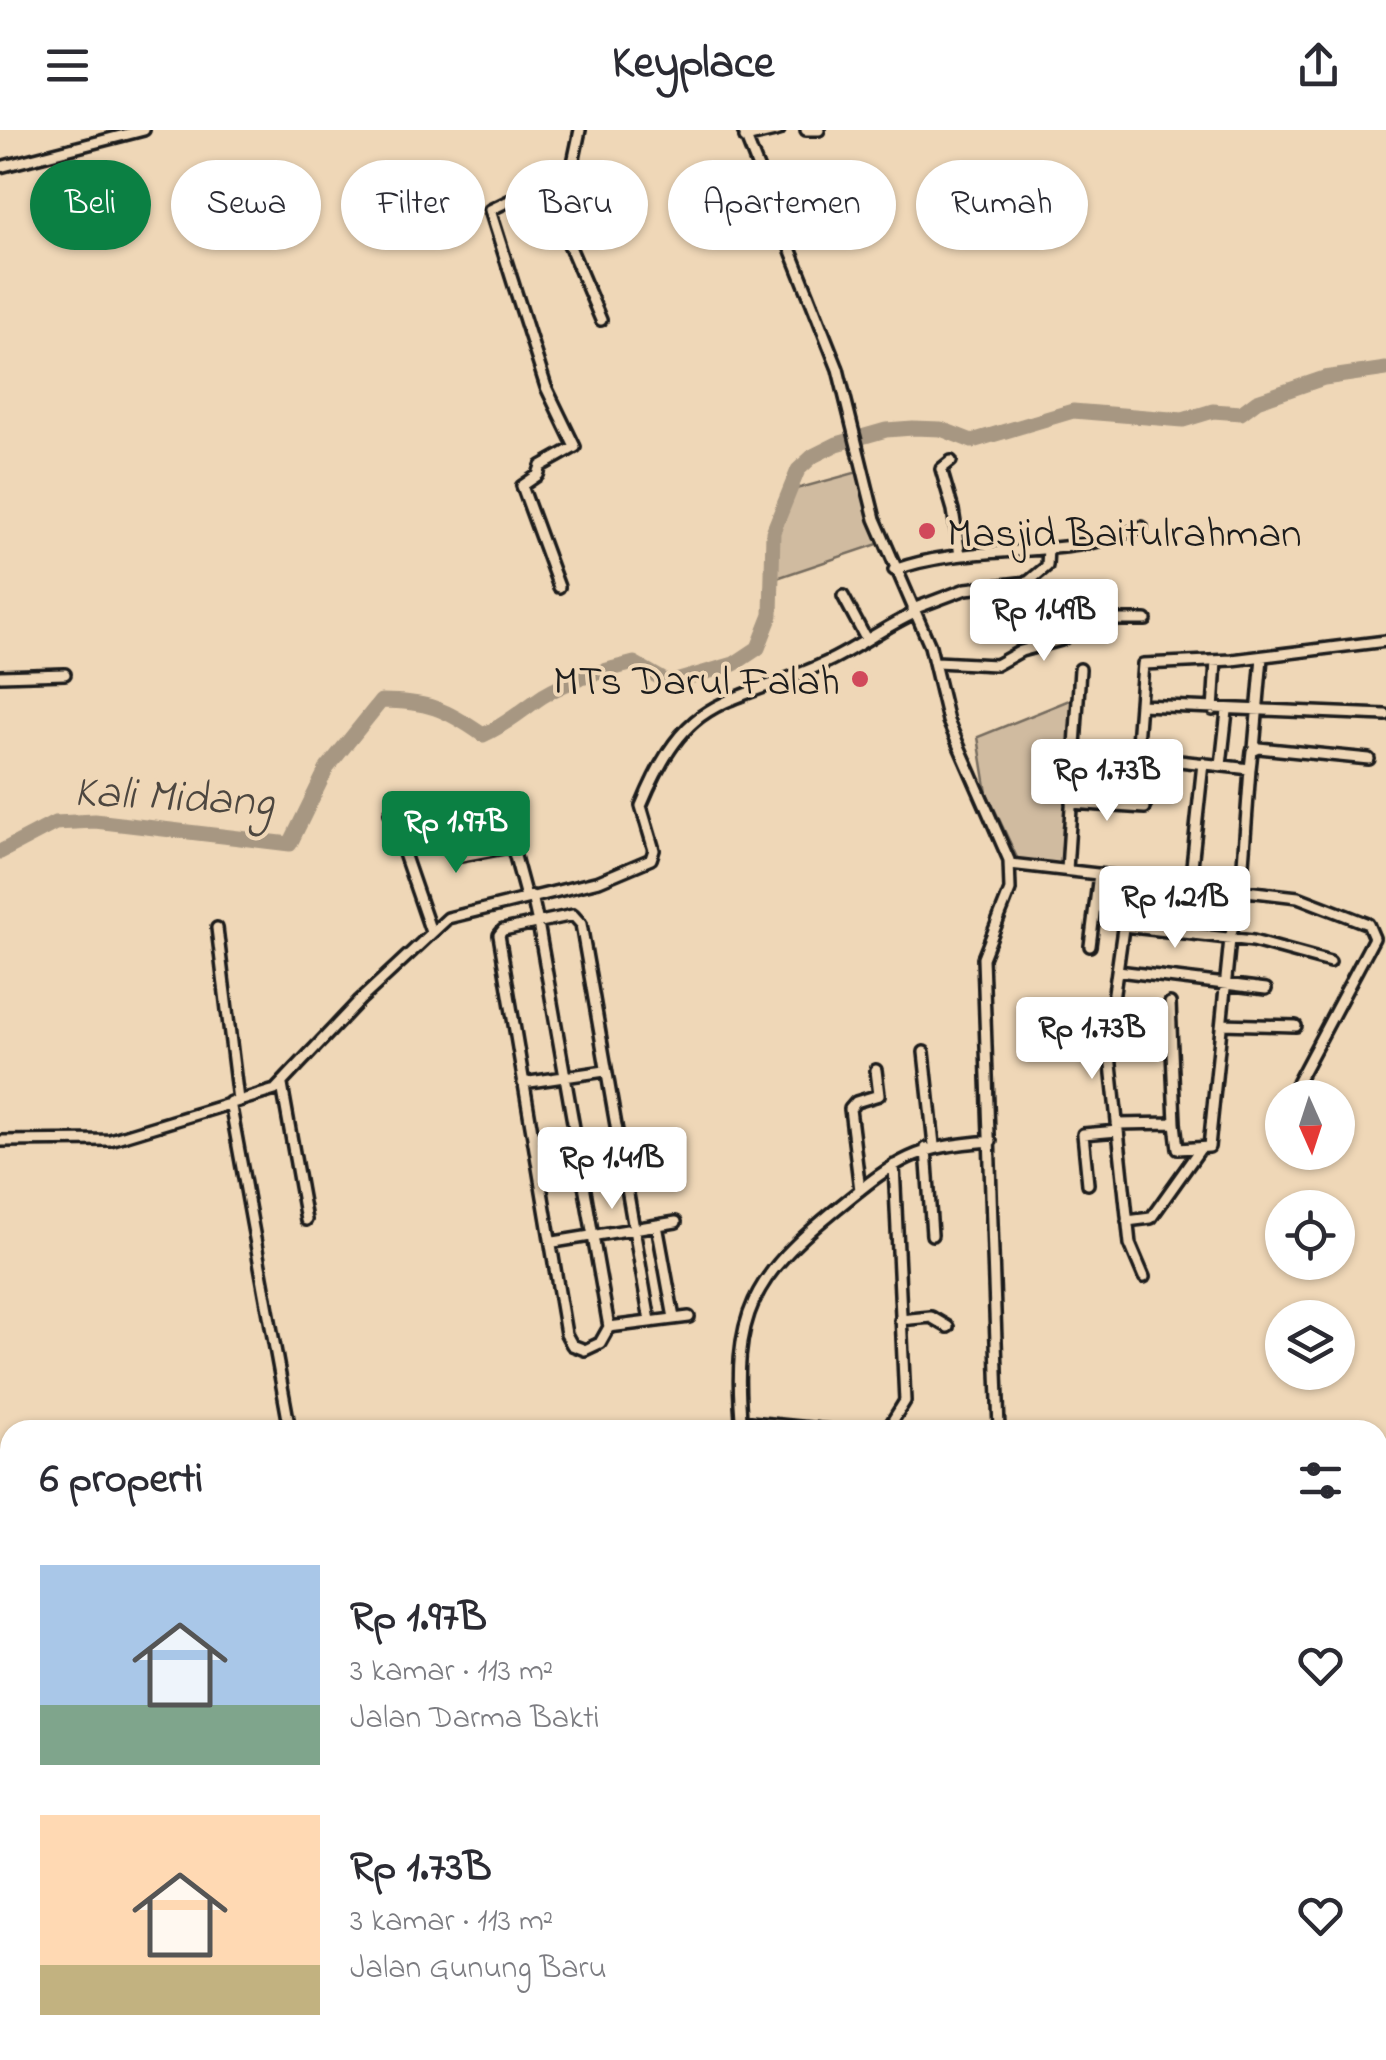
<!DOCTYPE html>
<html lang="id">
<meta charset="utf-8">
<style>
:root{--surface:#fff;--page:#f7f7f7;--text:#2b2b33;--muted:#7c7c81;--accent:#0b8043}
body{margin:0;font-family:"Indie Flower",sans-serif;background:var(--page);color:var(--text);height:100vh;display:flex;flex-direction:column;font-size:38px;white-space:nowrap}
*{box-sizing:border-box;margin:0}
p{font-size:32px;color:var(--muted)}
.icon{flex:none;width:55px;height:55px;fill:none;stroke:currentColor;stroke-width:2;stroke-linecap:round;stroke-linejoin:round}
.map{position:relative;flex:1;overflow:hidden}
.panel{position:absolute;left:0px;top:1290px;width:1388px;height:640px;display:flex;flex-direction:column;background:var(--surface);border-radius:30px 30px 0 0;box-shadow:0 2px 8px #0004}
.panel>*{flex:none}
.guide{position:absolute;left:30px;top:30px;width:1328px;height:90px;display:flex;gap:20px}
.needle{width:65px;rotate:177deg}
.buttons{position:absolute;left:1265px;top:950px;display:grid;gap:20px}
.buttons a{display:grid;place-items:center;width:90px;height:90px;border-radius:50%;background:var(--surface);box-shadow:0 2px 8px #0004;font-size:50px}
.price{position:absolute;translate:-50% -85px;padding:0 22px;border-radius:10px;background:#fff;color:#222;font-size:32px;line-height:65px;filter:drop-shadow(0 2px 5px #0008)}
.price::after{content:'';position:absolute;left:50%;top:60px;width:30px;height:22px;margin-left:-15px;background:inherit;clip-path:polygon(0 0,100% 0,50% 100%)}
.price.selected{background:var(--accent);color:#fff}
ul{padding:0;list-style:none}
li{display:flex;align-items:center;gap:30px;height:250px;padding:0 40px}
li span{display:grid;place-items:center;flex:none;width:280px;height:200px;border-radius:0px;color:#555}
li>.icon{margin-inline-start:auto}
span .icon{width:120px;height:120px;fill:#fffc;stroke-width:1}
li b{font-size:42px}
h2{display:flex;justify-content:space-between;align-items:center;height:120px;padding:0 40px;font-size:42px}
.tag{padding:0 35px;border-radius:45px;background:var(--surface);box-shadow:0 2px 8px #0004;font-size:35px;line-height:90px}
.tag.selected{background:var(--accent);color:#fff}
header{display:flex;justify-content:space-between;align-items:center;height:130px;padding:0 40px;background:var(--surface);font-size:45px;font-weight:700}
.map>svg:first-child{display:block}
.green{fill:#d0bba0;stroke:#766c5e;stroke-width:2.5}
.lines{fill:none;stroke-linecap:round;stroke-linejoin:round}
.river{stroke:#a79782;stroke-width:15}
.minor-casing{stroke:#1c1c1c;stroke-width:16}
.minor{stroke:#efd7b7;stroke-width:9}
.poi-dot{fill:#d1495b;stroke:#efd7b7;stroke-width:4}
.labels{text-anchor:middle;stroke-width:8;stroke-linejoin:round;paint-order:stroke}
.poi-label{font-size:42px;fill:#1c1c1c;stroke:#efd7b7;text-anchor:start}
.water-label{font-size:45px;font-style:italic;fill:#4d4740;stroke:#efd7b7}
</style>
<header><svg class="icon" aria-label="menu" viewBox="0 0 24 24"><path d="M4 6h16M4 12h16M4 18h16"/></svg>Keyplace<svg class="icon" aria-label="share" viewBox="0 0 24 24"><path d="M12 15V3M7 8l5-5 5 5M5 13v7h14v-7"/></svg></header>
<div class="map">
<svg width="1386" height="1930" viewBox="0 0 1386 1930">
<rect width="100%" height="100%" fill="#efd7b7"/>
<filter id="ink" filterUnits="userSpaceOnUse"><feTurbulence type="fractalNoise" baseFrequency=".01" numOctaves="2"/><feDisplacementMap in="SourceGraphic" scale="20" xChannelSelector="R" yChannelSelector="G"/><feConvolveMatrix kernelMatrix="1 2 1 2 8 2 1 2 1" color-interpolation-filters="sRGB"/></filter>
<g filter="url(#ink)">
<path class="green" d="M858,342L878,414L777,448L778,402L796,359Z
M1072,569L1062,739L1019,732L987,663L978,607Z
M10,1865V1920H94L100,1930H0V1884Z
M204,1920H516L530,1930H204Z"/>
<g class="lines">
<path class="river" d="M0,722L55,693L95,691L290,714L327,638L381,571C427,571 446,579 483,605C506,595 522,580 543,566C571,549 602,541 634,533L669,553L734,534L758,518L771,485L773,402L798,340L813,326L837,314L886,300L913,298L941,299L972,311L1073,281L1183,290L1213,281L1241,283L1257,271L1324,248L1386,239"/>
<g class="minor-casing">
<path id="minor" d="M743,0L838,239L875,389L930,516L948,591L1009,730L1010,760L983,828L999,1300
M806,0H819
M745,8L779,0
M0,37L144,0
M546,60L601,190
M951,331L941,339L953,380L960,425
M894,440C973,411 1065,432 1142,397
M559,457L522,356L538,345L541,336L575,317L546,257L490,80L519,66L568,57L580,0
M843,466L866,509
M913,479L966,459L1028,452
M1031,518L1028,452L1047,436L1048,418
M936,532L996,535L1021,521L1061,510L1092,490H1146
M0,546L65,544
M1140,575L1386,585
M1213,580L1216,531
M1073,619L1250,639L1252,621L1259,618L1369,629
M1254,619L1262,527
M1136,626L1143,534L1232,530L1386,511
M1221,635L1227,581
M1071,673L1145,678
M390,683L431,802
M441,696L445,717L456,727L515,716
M397,705L504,686L526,767
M1010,734L1298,767L1368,794L1374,808L1296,955
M1067,740L1080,539
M1130,748L1108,906L1130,1114L1144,1147
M1190,755L1203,633
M532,766L538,793L609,1197L600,1213L585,1220L572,1215L566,1204L499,805L503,800L573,785L581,794L650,1191
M1124,796L1253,811L1330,832
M217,798L238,970
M1090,816L1099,744
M1118,841L1266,859
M1222,894L1296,896
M924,922L934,1015
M523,953L605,941
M282,955L306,1090
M230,972L290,1300
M1175,993L1178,1019L1209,1017L1230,809L1241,761L1250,639
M1117,994L1175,993L1170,873
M0,1011L110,1010L275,960L360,870L448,788L599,751L651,729L654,720L641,676C689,559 726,579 827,532C857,518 884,497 915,483
M926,1018L932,1105
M1088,1054L1083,1004L1118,1001
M860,1060L850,979L856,972L879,965L876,940
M1127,1091L1151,1088L1200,1019
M657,1095L674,1188
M554,1112L676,1092
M900,1190L931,1187L948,1197
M609,1197L689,1187
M741,1291L830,1300
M742,1300C731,1184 752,1147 840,1076C899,1028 914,1017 991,1011
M887,1300L905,1271L894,1035
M1378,1500L1386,1499
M1378,1568L1386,1565
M2,1915L20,1930
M1090,1920L1108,1927
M1295,1920L1326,1930
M413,1930L418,1920
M877,1930L879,1920"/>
</g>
<use href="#minor" class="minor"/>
</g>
</g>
<g class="poi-dot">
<circle cx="927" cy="401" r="10"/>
<circle cx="860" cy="549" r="10"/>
</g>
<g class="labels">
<g class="poi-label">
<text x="947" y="416">Masjid Baitulrahman</text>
<text x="840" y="564" text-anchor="end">MTs Darul Falah</text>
</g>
<g class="water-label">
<text transform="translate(174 664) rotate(3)" y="16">Kali Midang</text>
</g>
</g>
</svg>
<div class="buttons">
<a><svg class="needle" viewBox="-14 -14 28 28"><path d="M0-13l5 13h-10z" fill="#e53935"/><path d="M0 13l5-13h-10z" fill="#7c7c81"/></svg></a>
<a><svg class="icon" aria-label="locate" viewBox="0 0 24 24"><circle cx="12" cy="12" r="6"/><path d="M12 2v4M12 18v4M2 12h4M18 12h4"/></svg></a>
<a><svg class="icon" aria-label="layers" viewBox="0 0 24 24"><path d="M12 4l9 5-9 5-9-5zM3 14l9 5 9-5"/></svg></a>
</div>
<b class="price" style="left:1044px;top:534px">Rp 1.49B</b>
<b class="price" style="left:1107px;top:694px">Rp 1.73B</b>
<b class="price selected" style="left:456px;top:746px">Rp 1.97B</b>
<b class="price" style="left:1175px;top:821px">Rp 1.21B</b>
<b class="price" style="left:1092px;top:952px">Rp 1.73B</b>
<b class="price" style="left:612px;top:1082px">Rp 1.41B</b>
<div class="guide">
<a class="tag selected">Beli</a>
<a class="tag">Sewa</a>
<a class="tag">Filter</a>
<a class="tag">Baru</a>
<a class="tag">Apartemen</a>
<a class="tag">Rumah</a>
</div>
<section class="panel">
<h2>6 properti<svg class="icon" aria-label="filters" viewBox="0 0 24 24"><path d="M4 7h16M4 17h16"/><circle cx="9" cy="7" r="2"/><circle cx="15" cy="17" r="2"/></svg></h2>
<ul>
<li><span style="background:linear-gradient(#a9c7e8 70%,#7fa58c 0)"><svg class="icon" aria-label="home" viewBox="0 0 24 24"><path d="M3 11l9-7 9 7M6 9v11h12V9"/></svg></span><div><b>Rp 1.97B</b><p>3 kamar · 113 m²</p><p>Jalan Darma Bakti</p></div><svg class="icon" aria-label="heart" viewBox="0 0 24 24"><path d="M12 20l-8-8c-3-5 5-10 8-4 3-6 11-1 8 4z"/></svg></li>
<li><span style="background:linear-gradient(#ffd9b3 75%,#c2b280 0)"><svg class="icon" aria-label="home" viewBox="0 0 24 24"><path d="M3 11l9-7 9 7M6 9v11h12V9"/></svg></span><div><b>Rp 1.73B</b><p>3 kamar · 113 m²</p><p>Jalan Gunung Baru</p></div><svg class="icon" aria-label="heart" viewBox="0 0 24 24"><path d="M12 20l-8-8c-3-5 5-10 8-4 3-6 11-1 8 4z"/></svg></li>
</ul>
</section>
</div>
